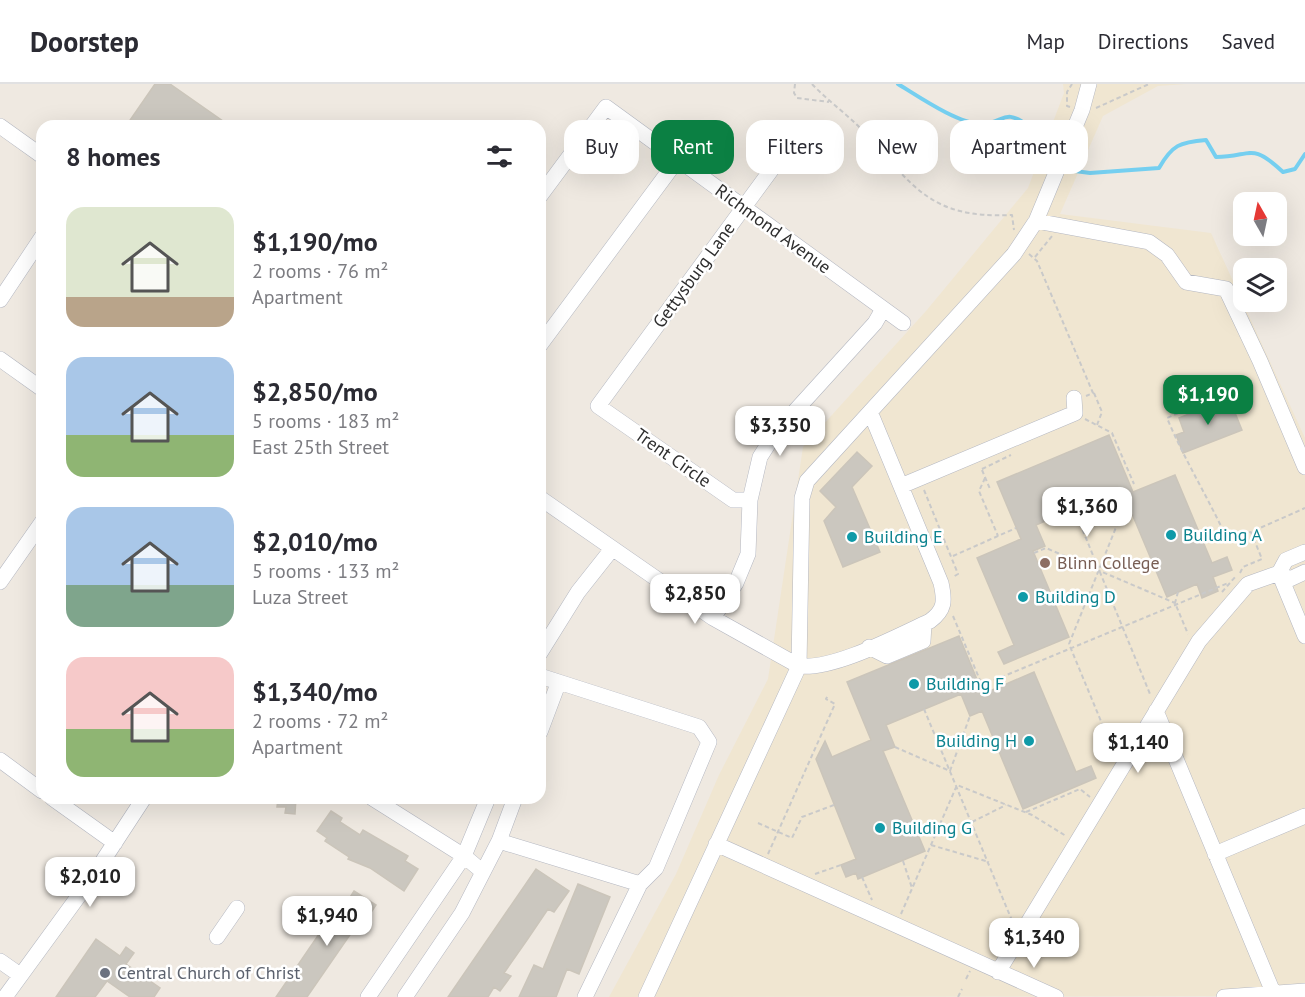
<!DOCTYPE html>
<meta charset="utf-8">
<style>
:root{--surface:#fff;--page:#f7f7f7;--text:#2b2b33;--muted:#7c7c81;--line:#e1e1e2;--accent:#0b8043}
body{margin:0;font-family:"PT Sans",sans-serif;background:var(--page);color:var(--text);height:100vh;display:flex;flex-direction:column;font-size:22px;white-space:nowrap}
*{box-sizing:border-box;margin:0}
p{font-size:20px;color:var(--muted)}
.icon{flex:none;width:33px;height:33px;fill:none;stroke:currentColor;stroke-width:2;stroke-linecap:round;stroke-linejoin:round}
.map{position:relative;flex:1;overflow:hidden}
.panel{position:absolute;left:36px;top:36px;width:510px;height:684px;display:flex;flex-direction:column;background:var(--surface);border-radius:18px;box-shadow:0 6px 24px #0002}
.panel>*{flex:none}
.top-card{position:absolute;left:564px;top:36px;width:570px;height:54px;display:flex;gap:12px}
.needle{width:39px;rotate:351deg}
.buttons{position:absolute;left:1233px;top:108px;display:grid;gap:12px}
.buttons a{display:grid;place-items:center;width:54px;height:54px;border-radius:12px;background:var(--surface);box-shadow:0 6px 24px #0002;font-size:30px}
.price{position:absolute;translate:-50% -51px;padding:0 14px;border-radius:12px;background:#fff;color:#222;font-size:20px;line-height:39px;filter:drop-shadow(0 2px 3px #0008)}
.price::after{content:'';position:absolute;left:50%;top:36px;width:18px;height:14px;margin-left:-9px;background:inherit;clip-path:polygon(0 0,100% 0,50% 100%)}
.price.active{background:var(--accent);color:#fff}
ul{padding:0;list-style:none}
li{display:flex;align-items:center;gap:18px;height:150px;padding:0 30px}
li span{display:grid;place-items:center;flex:none;width:168px;height:120px;border-radius:18px;color:#555}
li>.icon{margin-inline-start:auto}
span .icon{width:72px;height:72px;fill:#fffc;stroke-width:1}
li b{font-size:26px}
h2{display:flex;justify-content:space-between;align-items:center;height:72px;padding:0 30px;font-size:26px}
.chip{padding:0 21px;border-radius:18px;background:var(--surface);box-shadow:0 6px 24px #0002;font-size:21px;line-height:54px}
.chip.active{background:var(--accent);color:#fff}
header{display:flex;align-items:center;gap:36px;box-sizing:border-box;height:84px;padding:0 30px;background:var(--surface);border-bottom:2px solid var(--line)}
header strong{font-size:28px}
nav{display:flex;gap:33px;margin-inline-start:auto;font-size:21px}
.map>svg:first-child{display:block}
.education{fill:#f0e6d1}
.lines{fill:none;stroke-linecap:round;stroke-linejoin:round}
.stream{stroke:#75cff0;stroke-width:4}
.building{fill:#cbc7bf;stroke:#cbc5ba;stroke-width:1.5}
.minor-casing{stroke:#b4b7c1;stroke-width:16}
.path{stroke:#c9c9c9;stroke-width:2;stroke-dasharray:4.5 3;stroke-linecap:butt}
.minor{stroke:#fff;stroke-width:15}
.culture-dot{fill:#0f9aa8;stroke:#fff;stroke-width:2}
.education-dot{fill:#8d6e63;stroke:#fff;stroke-width:2}
.worship-dot{fill:#6b7280;stroke:#fff;stroke-width:2}
.labels{text-anchor:middle;stroke-width:5;stroke-linejoin:round;paint-order:stroke}
.street-label{font-size:18px;fill:#2e2e2e;stroke:#fff}
.culture-label{font-size:18px;fill:#0d838f;stroke:#fff;text-anchor:start}
.education-label{font-size:18px;fill:#785e54;stroke:#fff;text-anchor:start}
.worship-label{font-size:18px;fill:#5b616d;stroke:#fff;text-anchor:start}
</style>
<header>
<strong>Doorstep</strong>
<nav><a>Map</a><a>Directions</a><a>Saved</a></nav>
</header>
<div class="map">
<svg width="1305" height="913" viewBox="0 0 1305 913">
<rect width="100%" height="100%" fill="#efe9e1"/>
<path class="education" d="M1063,0H1186L1158,2L1103,32L1060,130L1211,149L1305,354V912L609,913L676,790L719,691L768,595L803,363L926,227L1028,104L1064,9Z"/>
<g class="lines">
<path class="stream" d="M898,0C918,12 958,40 982,40C1006,39 1002,23 1029,42V58L1040,71
M1075,87L1090,89L1159,84C1172,61 1180,58 1206,56L1216,73C1252,73 1250,57 1283,88L1295,85L1305,70"/>
</g>
<path class="building" d="M155,0H170L230,42H126Z
M1229,314L1242,346L1183,369L1176,351L1184,348L1179,334Z
M1109,351L1133,408L1175,391L1212,479L1227,473L1232,486L1213,493L1218,507L1202,514L1197,500L1167,513L1130,425L1119,429L1111,409L1036,441L1045,462L1033,467L1069,553L1004,580L998,568L1014,561L977,474L1021,455L997,398Z
M857,368L872,382L852,403L880,468L843,483L824,437L836,423L820,407Z
M959,552L983,610L1034,588L1076,688L1091,682L1096,694L1023,725L982,627L970,632L961,610L886,641L895,663L883,667L925,767L858,795L856,789L846,793L841,781L856,775L816,675L825,657L832,673L871,656L847,598Z
M278,714H296L295,730L285,729L286,723H277Z
M331,727L342,734L340,738L360,751L363,746L408,772L405,777L418,785L404,807L370,784L348,775L349,773L325,757L327,754L317,747Z
M536,785L569,807L554,828L548,825L527,856L504,889L511,892L500,907L494,903L488,913H448Z
M578,800L610,813L579,890L567,885L556,913H519L534,881L543,885Z
M354,807L376,821L360,845L356,842L307,913H276L330,834L335,837Z
M96,855L120,872L126,863L134,869L126,880L160,904L154,913H130L107,897L95,913H56Z"/>
<g class="lines">
<g class="minor-casing">
<path id="minor" d="M0,42L42,72
M540,112L606,23L903,239
M1036,137L1149,158L1167,171L1186,198L1226,205L1260,277L1305,383
M0,216L42,153
M540,261L678,75
M0,275L42,305
M901,402L1075,329L1074,314
M540,414L713,534L799,582C834,586 897,552 930,537C945,526 945,517 941,499L871,330
M750,416H733L598,322L791,59
M1279,489L1305,552
M1279,489L1290,495L1305,488
M0,498L42,438
M713,534L736,499L748,470L750,416L760,373L776,348L875,239L883,225
M869,563L887,572L923,557L924,540
M540,569L578,508L612,465
M540,592L699,643L709,658L656,784L640,800L585,913
M1156,627L1275,913
M540,648L558,600
M0,676L42,707
M52,714L115,759
M372,714L464,772L483,788
M499,757L640,800
M716,760L1056,913
M1215,770L1305,732
M217,853L237,824
M0,877L20,891
M998,888L1199,557L1248,500L1279,489L1286,476L1305,468
M5,913L91,795L144,714
M368,913L464,772L488,714
M405,913L462,829L499,757L515,714
M646,913L799,582L802,414L807,397L1014,170L1036,137L1082,26L1089,0
M1224,913L1305,907"/>
</g>
<path class="path" d="M795,0L794,9L797,14L829,18
M812,0C828,17 847,30 863,47C914,102 929,135 1012,131L1014,146
M1070,23L1067,22V8L1072,0
M1096,24L1149,0
M1029,170L1037,177L1093,309L1086,312
M1035,173L1052,152
M1094,309L1102,328L1097,341
M1192,323L1167,334C1185,377 1209,415 1228,457L1250,448
M1085,335L1112,349L1134,400
M982,385L1011,371
M982,386L990,405
M985,394L979,407L998,452
M924,406L958,490L953,493
M1074,425L1150,610
M1034,469L1046,464L1175,519
M953,472L1016,444
M1240,489L1243,483L1262,475L1251,448L1305,424
M1178,508L1175,519L1188,550
M1222,508L1236,492
M953,532L982,601
M980,602L1228,499
M924,625L1013,839
M895,663L950,687L970,632
M1115,671L1069,560L1121,431L1131,427
M1026,728L1080,705L1090,713
M972,738L1006,721
M758,739L792,754L802,733L834,721
M931,761L989,778
M768,770L835,620L826,615L828,611
M903,777L912,804
M815,790L841,781
M862,793L872,816
M901,830L957,701L1032,731L1066,752
M966,895L970,887
M958,913L962,905"/>
<use href="#minor" class="minor"/>
</g>
<g class="culture-dot">
<circle cx="1171" cy="451" r="6"/>
<circle cx="852" cy="453" r="6"/>
<circle cx="1023" cy="513" r="6"/>
<circle cx="914" cy="600" r="6"/>
<circle cx="1029" cy="657" r="6"/>
<circle cx="880" cy="744" r="6"/>
</g>
<circle class="education-dot" cx="1045" cy="479" r="6"/>
<circle class="worship-dot" cx="105" cy="889" r="6"/>
<g class="labels">
<g class="street-label">
<text transform="translate(773 145) rotate(36)" y="6">Richmond Avenue</text>
<text transform="translate(694 191) rotate(-54)" y="6">Gettysburg Lane</text>
<text transform="translate(673 374) rotate(35)" y="6">Trent Circle</text>
</g>
<g class="culture-label">
<text x="1183" y="457">Building A</text>
<text x="864" y="459">Building E</text>
<text x="1035" y="519">Building D</text>
<text x="926" y="606">Building F</text>
<text x="1017" y="663" text-anchor="end">Building H</text>
<text x="892" y="750">Building G</text>
</g>
<g class="education-label">
<text x="1057" y="485">Blinn College</text>
</g>
<g class="worship-label">
<text x="117" y="895">Central Church of Christ</text>
</g>
</g>
</svg>
<div class="buttons">
<a><svg class="needle" viewBox="-14 -14 28 28"><path d="M0-13l5 13h-10z" fill="#e53935"/><path d="M0 13l5-13h-10z" fill="#7c7c81"/></svg></a>
<a><svg class="icon" aria-label="layers" viewBox="0 0 24 24"><path d="M12 4l9 5-9 5-9-5zM3 14l9 5 9-5"/></svg></a>
</div>
<b class="price active" style="left:1208px;top:342px">$1,190</b>
<b class="price" style="left:780px;top:373px">$3,350</b>
<b class="price" style="left:1087px;top:454px">$1,360</b>
<b class="price" style="left:695px;top:541px">$2,850</b>
<b class="price" style="left:1138px;top:690px">$1,140</b>
<b class="price" style="left:90px;top:824px">$2,010</b>
<b class="price" style="left:327px;top:863px">$1,940</b>
<b class="price" style="left:1034px;top:885px">$1,340</b>
<div class="top-card">
<a class="chip">Buy</a>
<a class="chip active">Rent</a>
<a class="chip">Filters</a>
<a class="chip">New</a>
<a class="chip">Apartment</a>
</div>
<section class="panel">
<h2>8 homes<svg class="icon" aria-label="filters" viewBox="0 0 24 24"><path d="M4 7h16M4 17h16"/><circle cx="9" cy="7" r="2"/><circle cx="15" cy="17" r="2"/></svg></h2>
<ul>
<li><span style="background:linear-gradient(#dfe7d0 75%,#b9a48a 0)"><svg class="icon" aria-label="home" viewBox="0 0 24 24"><path d="M3 11l9-7 9 7M6 9v11h12V9"/></svg></span><div><b>$1,190/mo</b><p>2 rooms · 76 m²</p><p>Apartment</p></div></li>
<li><span style="background:linear-gradient(#a9c7e8 65%,#8fb573 0)"><svg class="icon" aria-label="home" viewBox="0 0 24 24"><path d="M3 11l9-7 9 7M6 9v11h12V9"/></svg></span><div><b>$2,850/mo</b><p>5 rooms · 183 m²</p><p>East 25th Street</p></div></li>
<li><span style="background:linear-gradient(#a9c7e8 65%,#7fa58c 0)"><svg class="icon" aria-label="home" viewBox="0 0 24 24"><path d="M3 11l9-7 9 7M6 9v11h12V9"/></svg></span><div><b>$2,010/mo</b><p>5 rooms · 133 m²</p><p>Luza Street</p></div></li>
<li><span style="background:linear-gradient(#f6c9c9 60%,#8fb573 0)"><svg class="icon" aria-label="home" viewBox="0 0 24 24"><path d="M3 11l9-7 9 7M6 9v11h12V9"/></svg></span><div><b>$1,340/mo</b><p>2 rooms · 72 m²</p><p>Apartment</p></div></li>
</ul>
</section>
</div>
